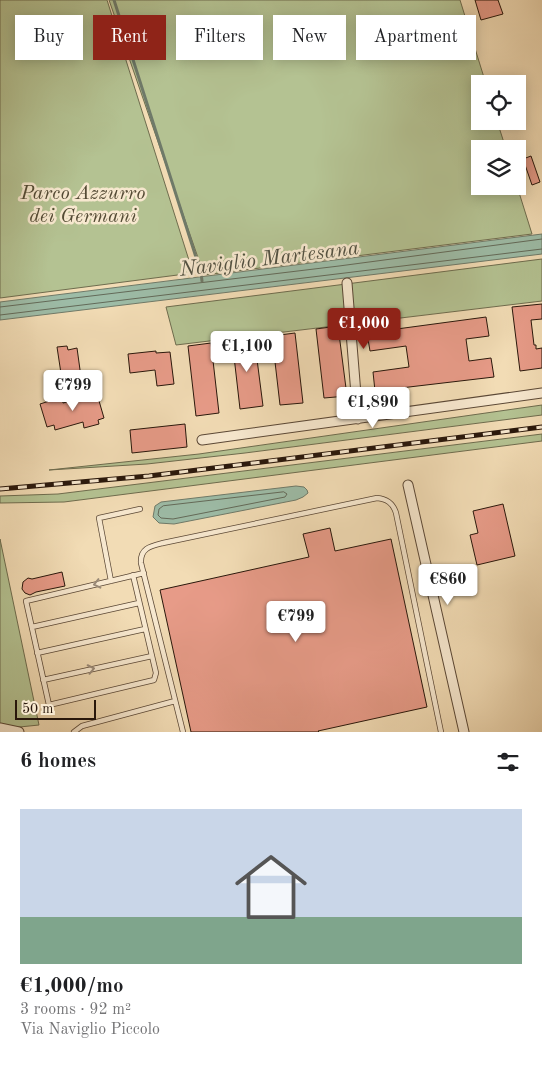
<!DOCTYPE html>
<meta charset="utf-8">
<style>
:root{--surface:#fff;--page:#f6f6f6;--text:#202124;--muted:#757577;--accent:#8f2418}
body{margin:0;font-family:"Old Standard TT",serif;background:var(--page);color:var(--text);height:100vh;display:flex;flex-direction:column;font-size:19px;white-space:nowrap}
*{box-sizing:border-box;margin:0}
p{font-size:16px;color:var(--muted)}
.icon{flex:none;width:28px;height:28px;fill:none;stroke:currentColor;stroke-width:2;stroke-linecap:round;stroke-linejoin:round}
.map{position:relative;height:732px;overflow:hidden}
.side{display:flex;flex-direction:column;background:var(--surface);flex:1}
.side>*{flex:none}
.guide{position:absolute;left:15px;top:15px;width:512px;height:45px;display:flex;gap:10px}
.fabs{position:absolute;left:471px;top:75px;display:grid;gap:10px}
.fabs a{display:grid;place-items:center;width:55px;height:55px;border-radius:0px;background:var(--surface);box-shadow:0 2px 12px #0003;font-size:25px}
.scale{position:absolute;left:15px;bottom:12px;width:81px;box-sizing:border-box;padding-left:5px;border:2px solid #29170b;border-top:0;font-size:14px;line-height:18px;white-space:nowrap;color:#29170b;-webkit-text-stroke:4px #f7e8cf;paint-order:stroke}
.price{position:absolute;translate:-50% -42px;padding:0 11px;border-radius:5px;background:#fff;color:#222;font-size:16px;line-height:32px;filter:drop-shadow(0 1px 2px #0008)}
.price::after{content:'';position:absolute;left:50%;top:30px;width:15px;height:11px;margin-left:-8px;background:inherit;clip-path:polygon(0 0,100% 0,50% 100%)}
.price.active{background:var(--accent);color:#fff}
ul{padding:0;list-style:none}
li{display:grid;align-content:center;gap:10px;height:265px;padding:0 20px}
li span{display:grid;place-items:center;height:155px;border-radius:0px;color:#555}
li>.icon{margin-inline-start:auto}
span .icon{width:90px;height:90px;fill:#fffc;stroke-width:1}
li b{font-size:21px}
h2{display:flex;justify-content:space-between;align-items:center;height:60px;padding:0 20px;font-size:21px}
.tag{padding:0 18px;border-radius:0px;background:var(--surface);box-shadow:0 2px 12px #0003;font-size:18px;line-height:45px}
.tag.active{background:var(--accent);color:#fff}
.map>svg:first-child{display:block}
.green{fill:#b4c292;stroke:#6e6c4e}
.water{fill:#9dbca7;stroke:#6f7a69}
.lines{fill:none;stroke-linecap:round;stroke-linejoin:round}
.shore{stroke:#636a59;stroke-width:1}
.stream{stroke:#6f7a69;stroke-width:3}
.building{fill:#e79b88;stroke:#29170b}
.lane-casing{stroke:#5b4836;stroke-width:6}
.street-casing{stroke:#5b4836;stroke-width:11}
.lane{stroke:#f7e8cf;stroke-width:4.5}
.street{stroke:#f7e8cf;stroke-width:9}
.rail-casing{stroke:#29170b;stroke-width:5}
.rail{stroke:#f7e8cf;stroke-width:3;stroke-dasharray:9;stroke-linecap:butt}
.oneway{stroke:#9a8a77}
.labels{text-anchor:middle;stroke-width:5;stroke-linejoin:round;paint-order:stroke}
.park-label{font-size:20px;font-style:italic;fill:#534a34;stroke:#f7e8cf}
.water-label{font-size:21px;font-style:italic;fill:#525142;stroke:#f7e8cf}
</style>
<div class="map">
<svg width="542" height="732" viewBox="0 0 542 732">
<rect width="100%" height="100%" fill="#f2dcb5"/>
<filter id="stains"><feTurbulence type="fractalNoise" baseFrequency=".004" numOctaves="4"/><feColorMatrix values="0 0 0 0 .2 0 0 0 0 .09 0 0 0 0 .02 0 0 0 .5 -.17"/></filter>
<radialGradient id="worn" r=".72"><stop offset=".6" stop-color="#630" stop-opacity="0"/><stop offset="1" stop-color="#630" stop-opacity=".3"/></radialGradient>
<path class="green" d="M0,0H107L193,273L0,298Z
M109,0H460L486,84H480V121H497L506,149H480V186H517L532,234L204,275Z
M542,259V301L176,345L166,307Z
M542,405V415L245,453L147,464L49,470L199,454Z
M542,434V441L64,502L0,503V496L58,494Z
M0,539L39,725L0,729Z"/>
<path class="water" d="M542,234V254L0,320V302Z
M296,486L304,487L307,490L308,493L303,497L296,500L174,524L159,523L153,517L155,506L161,502Z"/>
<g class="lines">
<path class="shore" d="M0,307L339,266L542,239
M0,315L542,249
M284,492L287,494L285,497L173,519L161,518L158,515L159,509L163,506Z"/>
<path class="stream" d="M114,0L201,273L202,281"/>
</g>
<path class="building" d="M475,0H498L503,14L481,20Z
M531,156L540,182L532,185L523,159Z
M542,304V319L531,320L534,345H536V349L542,348V368L520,371L512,307Z
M486,317L489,336L466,339L469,361L491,358L494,377L375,391L373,372L409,367L406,346L370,351L367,333Z
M338,326L347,396L324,398L316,329Z
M295,333L303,403L280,405L272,336Z
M254,336L263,406L240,409L232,339Z
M211,343L219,413L196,416L188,346Z
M67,346L68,350L77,348L81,377L62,380L57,347Z
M156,351V353L170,352L174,384L157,386L155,370L130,373L128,354Z
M97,394L104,418L98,420L99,424L84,428L83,422L55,430L54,425L47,427L40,404L62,397L63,403Z
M185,424L187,447L132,453L130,430Z
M503,504L515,556L477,565L470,535L478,533L473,511Z
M330,528L335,551L391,539L427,707L318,731L319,732H191L160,590L309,557L303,534Z
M62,572L65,586L36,592L30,595L25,593L22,589L23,582L28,578L32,579Z"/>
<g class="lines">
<g class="lane-casing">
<path id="lane" d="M133,575L156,673L154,680L49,705L26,601L144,573
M111,581L99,518L140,509
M32,627L139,603
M37,653L145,629
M43,680L152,656
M74,732L82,726L175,701
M183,732L141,563C140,548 151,546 163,543L377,498C387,499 393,503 396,513L441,732"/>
</g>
<g class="street-casing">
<path id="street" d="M347,283L358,419
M202,440L542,393
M408,485L464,732
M0,728L19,732"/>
</g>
<use href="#lane" class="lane"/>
<use href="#street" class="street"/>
<g class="rail-casing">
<path id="rail" d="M0,489L149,476L542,427"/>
</g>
<use href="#rail" class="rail"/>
</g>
<defs><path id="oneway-chevron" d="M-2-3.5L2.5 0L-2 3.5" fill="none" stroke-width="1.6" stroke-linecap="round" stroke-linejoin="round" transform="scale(1.25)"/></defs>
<g class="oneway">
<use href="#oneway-chevron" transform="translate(97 584) rotate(167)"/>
<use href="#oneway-chevron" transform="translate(91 669) rotate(-12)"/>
</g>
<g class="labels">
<g class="park-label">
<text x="83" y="199">Parco Azzurro<tspan x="83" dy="23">dei Germani</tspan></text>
</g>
<g class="water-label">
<text transform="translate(269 258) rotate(-7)" y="7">Naviglio Martesana</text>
</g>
</g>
<rect width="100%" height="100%" filter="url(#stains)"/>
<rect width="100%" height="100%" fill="url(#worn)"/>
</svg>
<div class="fabs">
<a><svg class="icon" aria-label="locate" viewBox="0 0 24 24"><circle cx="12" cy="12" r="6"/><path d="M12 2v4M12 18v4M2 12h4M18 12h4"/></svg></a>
<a><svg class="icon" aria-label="layers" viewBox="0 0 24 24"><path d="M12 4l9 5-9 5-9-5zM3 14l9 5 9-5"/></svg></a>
</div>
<div class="scale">50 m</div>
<b class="price active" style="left:364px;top:350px">€1,000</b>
<b class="price" style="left:247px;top:373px">€1,100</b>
<b class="price" style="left:73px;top:412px">€799</b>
<b class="price" style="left:373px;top:429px">€1,890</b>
<b class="price" style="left:448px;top:606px">€860</b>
<b class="price" style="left:296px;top:643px">€799</b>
<div class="guide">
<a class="tag">Buy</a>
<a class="tag active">Rent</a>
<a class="tag">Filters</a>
<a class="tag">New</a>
<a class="tag">Apartment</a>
</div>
</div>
<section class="side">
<h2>6 homes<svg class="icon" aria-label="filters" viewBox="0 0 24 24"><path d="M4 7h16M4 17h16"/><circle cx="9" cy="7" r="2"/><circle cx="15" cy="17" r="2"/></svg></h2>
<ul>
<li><span style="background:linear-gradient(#c9d6e8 70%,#7fa58c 0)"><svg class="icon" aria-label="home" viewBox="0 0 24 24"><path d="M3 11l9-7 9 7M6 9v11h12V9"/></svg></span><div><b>€1,000/mo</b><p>3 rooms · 92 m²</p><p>Via Naviglio Piccolo</p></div></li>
</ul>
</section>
